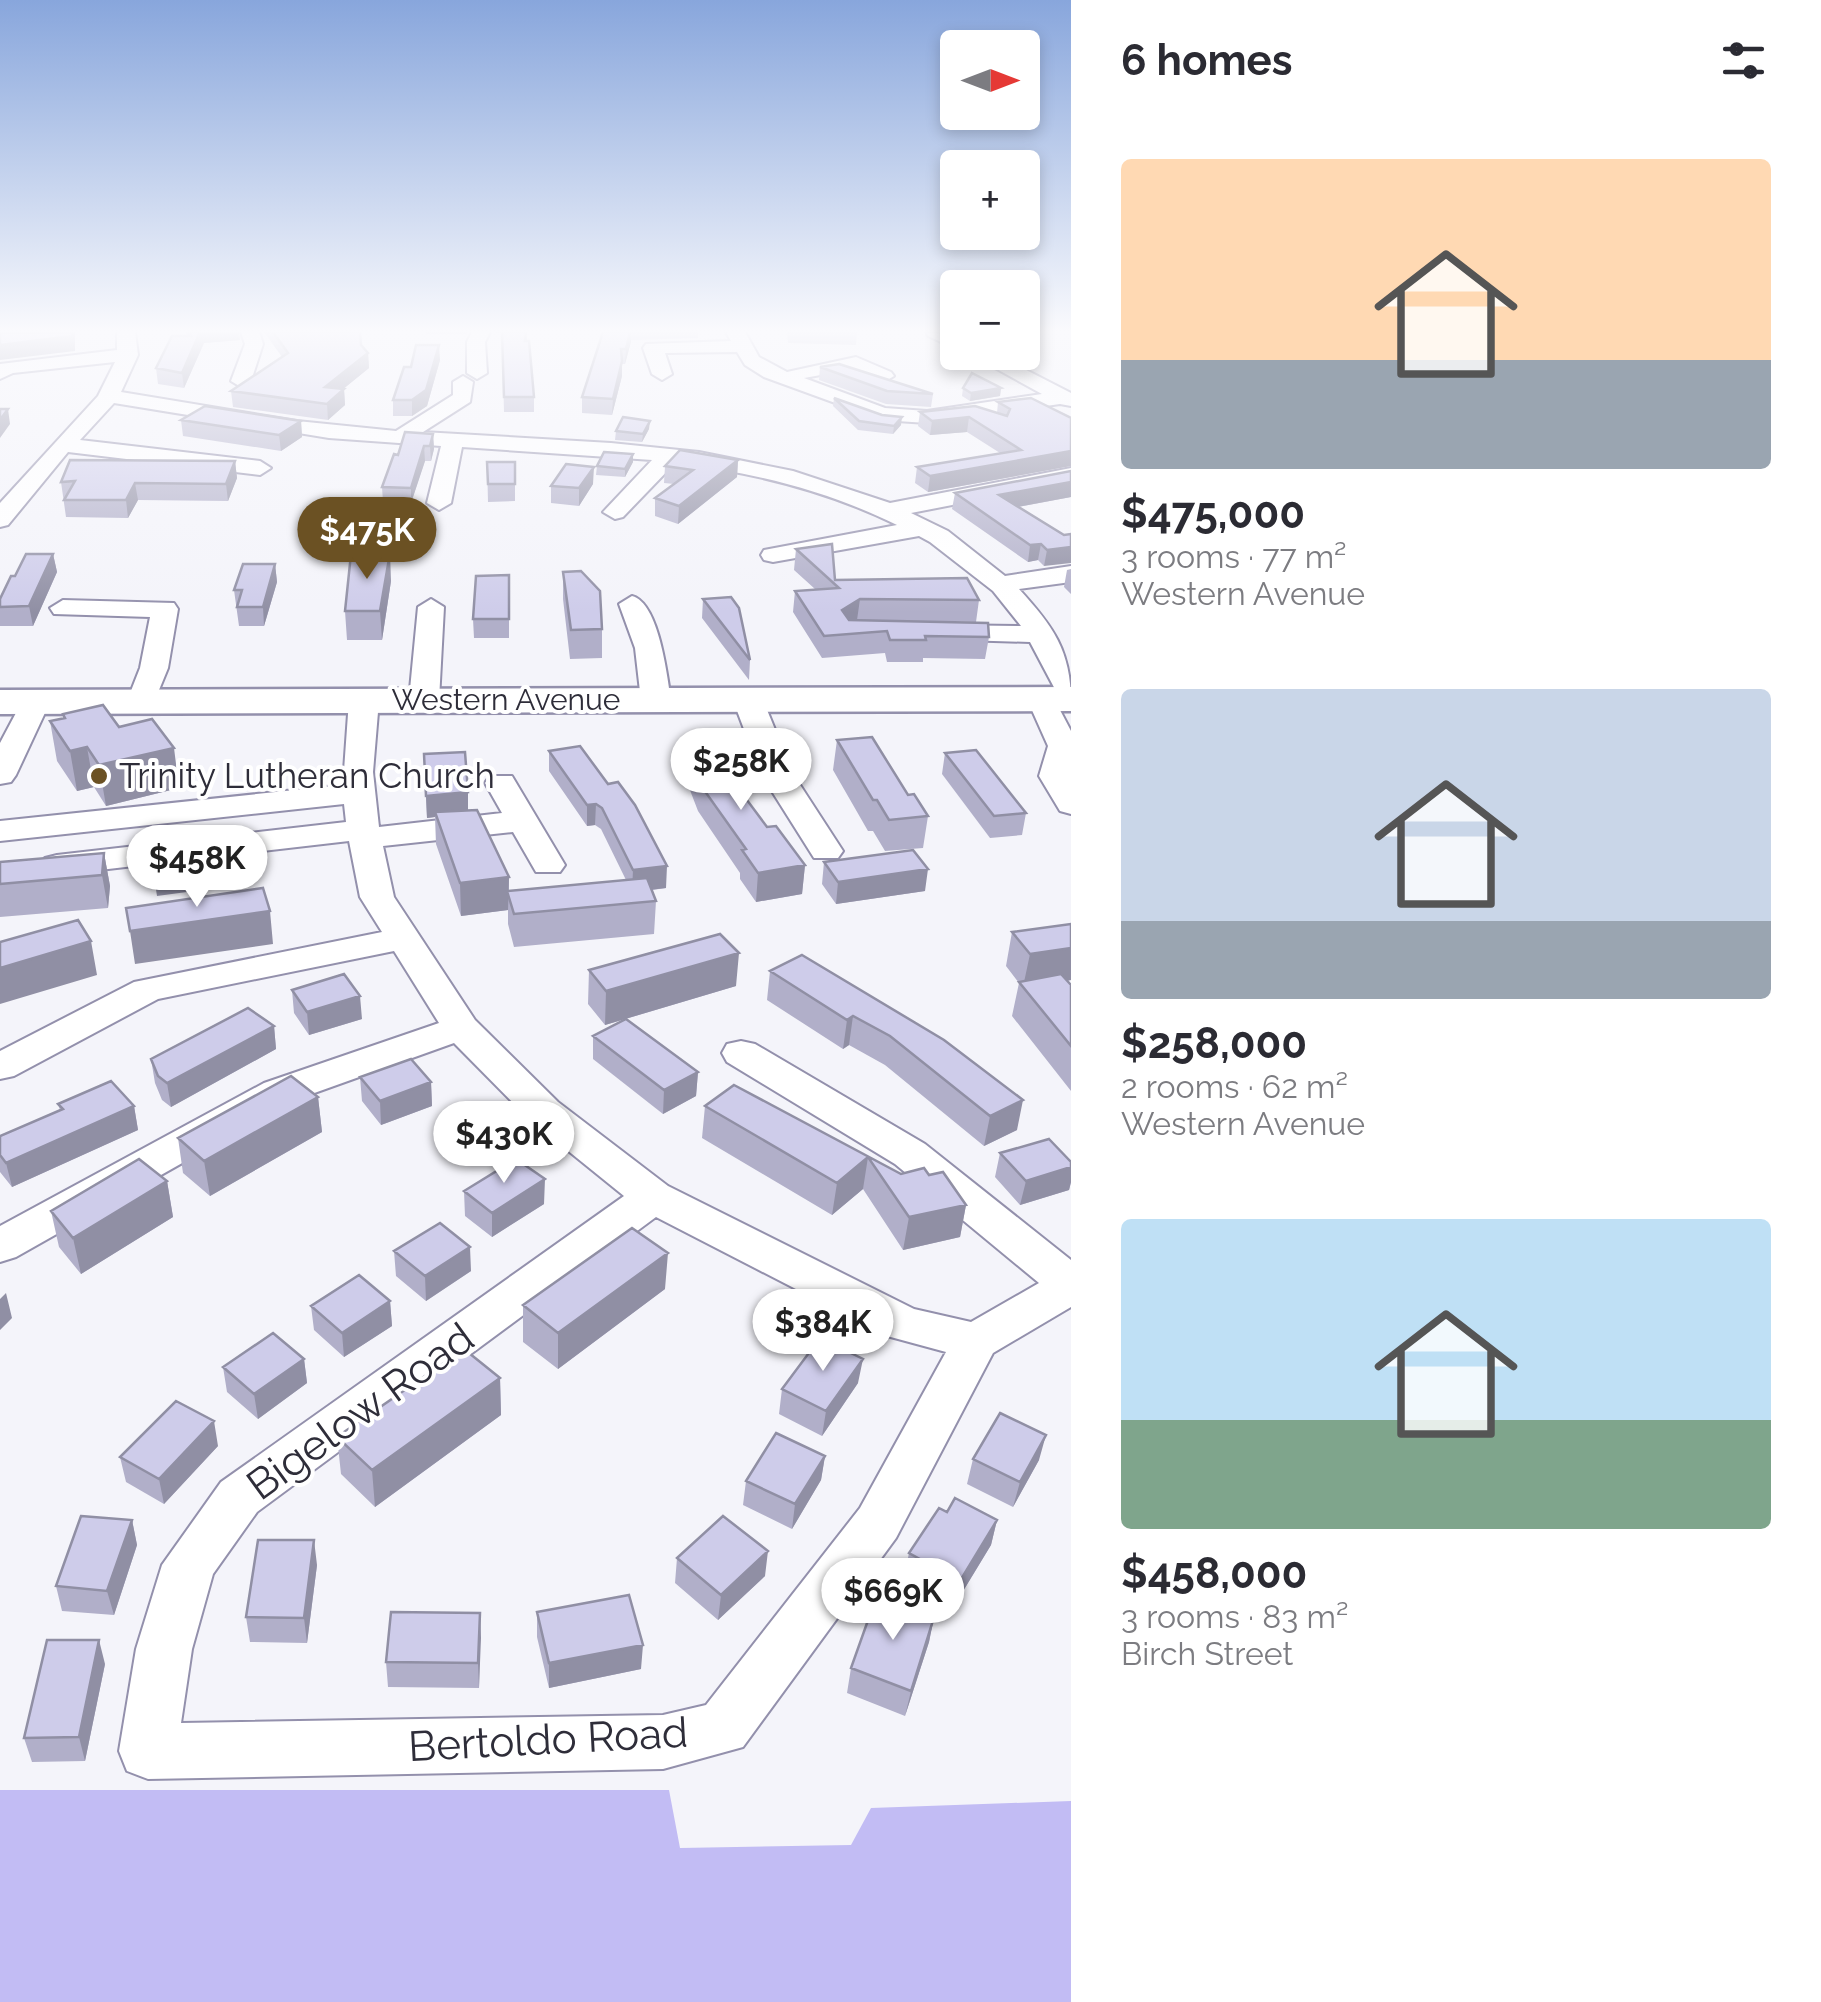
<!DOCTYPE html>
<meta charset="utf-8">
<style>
:root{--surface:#fff;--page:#f2f2f3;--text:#2b2b33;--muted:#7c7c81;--accent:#6b5123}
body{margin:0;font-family:Raleway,sans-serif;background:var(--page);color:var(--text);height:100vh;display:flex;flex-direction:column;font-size:38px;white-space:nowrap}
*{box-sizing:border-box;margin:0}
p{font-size:32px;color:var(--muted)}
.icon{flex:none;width:55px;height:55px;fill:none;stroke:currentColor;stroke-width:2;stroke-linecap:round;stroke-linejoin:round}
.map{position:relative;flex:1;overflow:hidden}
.sheet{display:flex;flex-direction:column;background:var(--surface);width:750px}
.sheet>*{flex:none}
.needle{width:65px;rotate:90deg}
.tools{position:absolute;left:940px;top:30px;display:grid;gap:20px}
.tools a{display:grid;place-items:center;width:100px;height:100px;border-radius:10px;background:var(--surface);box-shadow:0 5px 15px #0003;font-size:50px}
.price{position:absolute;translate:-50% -85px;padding:0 22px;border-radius:35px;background:#fff;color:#222;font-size:32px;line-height:65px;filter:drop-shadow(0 2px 5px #0008)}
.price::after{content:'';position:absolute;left:50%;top:60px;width:30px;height:22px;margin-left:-15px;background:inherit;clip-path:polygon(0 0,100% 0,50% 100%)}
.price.current{background:var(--accent);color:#fff}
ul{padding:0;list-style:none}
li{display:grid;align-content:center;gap:20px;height:530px;padding:0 50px}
li span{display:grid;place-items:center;height:310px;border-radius:10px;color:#555}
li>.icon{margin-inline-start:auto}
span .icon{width:180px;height:180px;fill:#fffc;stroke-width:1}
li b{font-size:42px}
h2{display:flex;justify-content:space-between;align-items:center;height:120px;padding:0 50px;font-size:42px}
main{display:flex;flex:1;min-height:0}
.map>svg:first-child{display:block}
.green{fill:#c2bcf4}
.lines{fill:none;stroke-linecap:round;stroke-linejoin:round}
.minor-casing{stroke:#9390ac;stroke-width:4}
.major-casing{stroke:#9390ac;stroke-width:5}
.minor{fill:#fff;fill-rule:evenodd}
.major{fill:#fff;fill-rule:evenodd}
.wall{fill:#b1afc9}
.shaded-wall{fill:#908fa4}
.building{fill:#ceccea;stroke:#908fa4;stroke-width:2.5}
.poi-dot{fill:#6b5123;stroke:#fff;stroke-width:4}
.labels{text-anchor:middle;stroke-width:8;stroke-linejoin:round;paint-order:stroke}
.far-street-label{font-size:30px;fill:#2e2d39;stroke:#fff}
.poi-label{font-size:35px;fill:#2e2d39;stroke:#fff;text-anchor:start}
.near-street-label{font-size:42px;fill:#2e2d39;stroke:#fff}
</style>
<main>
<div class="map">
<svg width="1071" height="2002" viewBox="0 0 1071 2002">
<rect width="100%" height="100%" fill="#f4f4fa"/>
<path class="green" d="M0,1790H669L680,1848L851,1845L871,1808L1071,1801V2002H0Z"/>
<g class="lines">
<g class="minor-casing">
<path id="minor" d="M117,332H135L138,355L121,392L297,421L396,431L453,395V382L463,376L473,382L470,402L423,432L611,443L699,452L793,471L890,503L1071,468V482L911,513L948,531L1005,576L1071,566V582L1019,589C1053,626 1071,651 1071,702L1061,699L1057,693L1030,642L928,639L924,633L938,625L1021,626L993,591L930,542L919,536L773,562L764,560L761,555L764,550L897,525C828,491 752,472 675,463L623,517L615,519L603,512L652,460L462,447L451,503L439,510L427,503L441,446L329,438L114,403L80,440L260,461L271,468L260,475L68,452L8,525L0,527V503L98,396L115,362L13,373L0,379V364L117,350Z
M241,332H259L263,344L251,381L241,387L231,381L245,344Z
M472,332H490L485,342L487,373L477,379L467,373V342Z
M726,332H745L759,357L787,372L856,357L891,372L894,376L884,382L854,369L804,378L885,408L927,411L1042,394L966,352H991L1071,393V406L1060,404L927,423L882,420L764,377L745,365L737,352L665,353L672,374L662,380L652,374L643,348L646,344L731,341Z
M926,332L958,336V350L928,336Z
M632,596C659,603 667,675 671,700L666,706H646L641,700L635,648L619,604Z
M431,599L444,607L439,700L434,706H414L409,700L418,607Z
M63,600L174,603L178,609L168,668L152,707H132L127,701L140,668L150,617L54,614L50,608Z
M1041,690L1051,693L1071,731V814L1060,811L1039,776L1048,746L1027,699L1031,693Z
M364,691L374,694L379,700L373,772L379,827L502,813L485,783L490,776H512L565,865L560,872H536L513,832L383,846L394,897L475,1020L558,1102L668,1186L914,1309L971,1322L1039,1283L895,1164L727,1062L722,1053L727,1044L741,1041L755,1044L925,1144L1071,1260V1307L993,1353L896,1538L743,1747L663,1769L148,1779L127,1771L119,1751L136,1649L162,1565L221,1482L624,1196L530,1120L454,1043L292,1101L16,1257L0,1262V1226L264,1083L439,1023L394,951L158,999L14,1076L0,1079V1051L134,982L382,932L360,897L349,841L57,875L45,872L40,865L45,858L57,855L346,822L344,804L0,841V821L343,785L349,700L354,694ZM656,1217L887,1336L946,1352L860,1508L706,1705L663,1715L181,1723L192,1649L213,1574L257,1512Z
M748,691L758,694L763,700L793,774L843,851L838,858H814L761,774L733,700L738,694Z
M35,693L45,696L50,702L16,775L11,782L0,784V743L25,696Z"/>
</g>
<g class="major-casing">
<path id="major" d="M1071,687V711L0,714V690Z"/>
</g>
<use href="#minor" class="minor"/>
<use href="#major" class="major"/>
</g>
<path class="wall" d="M185,332H239L240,340L204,343L184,388L158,384L156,368L187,336Z
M264,332H360L361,345L368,353L369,368L343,389H344L345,405L328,420L233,407L231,391L282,357Z
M426,332H468L467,334H426Z
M493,332H527V341L534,397V412H504L502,334Z
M603,332H698V338L631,340L625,364H622V376L612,415L582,413V397Z
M787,332H857L856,345L788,343Z
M440,360L427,406L412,416H393V400L411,367Z
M820,367L933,394L931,407L886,404L819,380Z
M963,388H1001L1000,396L970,401L962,396Z
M834,398L901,425L893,434L858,430L833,406Z
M1031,398L1071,466L928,492L915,483L917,467L1000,453L967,432L930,435L918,426L920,412L997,413L998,402Z
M181,420L301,421L302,437L281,451L183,436Z
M649,429L642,442L615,440L616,431Z
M433,434L434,449L431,461H425L411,503L383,502L382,487L398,455Z
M633,454V462L625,477L596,475L597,466Z
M738,460L737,477L678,524L655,516V498L674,484L664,483L665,466Z
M235,461L237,478L228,501L138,500L128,518L66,517L61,482Z
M487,462H515V501L488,502Z
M1071,471V497L1018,507L1064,535L1044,566L1038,560L1028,562L952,509L955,493Z
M593,484L579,506L551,503V486Z
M796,549L835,580L979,600L976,622L860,620L989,637L985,659L923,658V662H887L885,653L822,658L793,612L795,591L815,589L794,570Z
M53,554L57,572L33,626H0V599L15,576Z
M275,564L277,582L264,626H239L234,590Z
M1071,569V594L1064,587L1067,570Z
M563,572L602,629V658L570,659L563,599Z
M509,575V638H474L473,619Z
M391,581L382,640H347L345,611Z
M703,599L750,660L749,680L702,618Z
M63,714L119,727L179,788L106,806L94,787L77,791L57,761L50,721L63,718Z
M837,740L908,795L928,816L923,848L885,851L873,831H868L833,770Z
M685,745L805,865L802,894L756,902L740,879V873L698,811L683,772Z
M580,746L666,888L652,890L656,901L654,934L514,947L508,924V910L461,916L436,844L435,817L427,818L424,754L468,810L509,877V891L626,880L601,829L595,825L587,826L549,771V751Z
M945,753L1026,813L1022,835L990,838L942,774Z
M104,853L110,886L108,908L0,917V862Z
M824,862L925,891L836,904L822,884Z
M1071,924V980L1067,981L1071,985V1091L1012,1016L1019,983L1006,966L1012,932Z
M802,955L1017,1130L984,1146L885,1065L849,1045L843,1049L767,1000L770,971Z
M589,970L736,986L605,1025L588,1004Z
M292,990L362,1019L309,1035L294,1013Z
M274,1026L276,1049L171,1107L162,1100L155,1083L151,1059Z
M593,1036L698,1072L696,1096L663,1114L593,1059Z
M360,1077L431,1082L432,1106L381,1125L362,1101Z
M734,1085L901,1174L929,1175L966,1205L960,1237L903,1250L863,1189L832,1215L702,1138L705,1106Z
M318,1097L322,1132L210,1196L183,1173L178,1138Z
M58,1104L134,1106L138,1130L12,1187L0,1172V1136L60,1110Z
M1000,1153L1071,1162V1182L1069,1190L1020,1205L995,1177Z
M167,1181L173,1217L81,1274L59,1247L51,1211Z
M464,1191L544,1204L492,1237L465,1216Z
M394,1251L471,1271L426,1301L396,1276Z
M665,1289L558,1369L523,1342V1305Z
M390,1301L392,1326L344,1357L314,1330L311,1306Z
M304,1359L307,1383L258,1419L227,1392L223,1367Z
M500,1378L501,1415L375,1507L341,1474L337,1437Z
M858,1383L822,1436L779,1414L782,1389Z
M218,1446L164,1504L126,1482L120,1457Z
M825,1456L821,1480L792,1529L743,1505L746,1481Z
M973,1459L1039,1460L1013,1507L967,1484Z
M947,1512L997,1520L991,1545L954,1606L904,1578L909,1553Z
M132,1520L137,1545L114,1615L62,1611L56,1586Z
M677,1558L765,1576L718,1620L675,1583Z
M317,1565L307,1643L250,1642L246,1617Z
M537,1612L641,1669L549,1688L537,1637Z
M480,1613L479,1688L388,1687L386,1662Z
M934,1617L929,1642L905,1716L847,1693L851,1668Z
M105,1664L85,1761L32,1762L24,1738Z"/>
<path class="shaded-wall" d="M73,332H75V351L0,360V345Z
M200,332H239L240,340L204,343L184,388L182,373Z
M630,332L631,342L625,364L626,349Z
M439,345L440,360L427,406L412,416V400Z
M368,353L369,368L326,403L325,387Z
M622,361V376L612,415L613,399Z
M1001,388L1000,396L970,401L971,393Z
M344,389L345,405L328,420L327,404Z
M8,409L10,424L0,438V420Z
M902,417L901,425L893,434L894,426Z
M969,417L967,432L930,435L932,421Z
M301,421L302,437L281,451L279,435Z
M650,421L649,429L642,442L643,434Z
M433,434L434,449L431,461L430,446Z
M424,446L425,461L411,503V488Z
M1071,451V466L928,492L930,476Z
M633,454V462L625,477V469Z
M738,460L737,477L678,524L679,506Z
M235,461L237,478L228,501L226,484Z
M594,467L593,484L579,506V488Z
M1071,482V497L996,511L999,495Z
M135,483L138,500L128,518L126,500Z
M1041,544L1038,560L1028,562L1030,545Z
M1071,547V563L1044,566L1047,550Z
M390,553L391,581L382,640L380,611Z
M53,554L57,572L33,626L29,606Z
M275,564L277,582L264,626L263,607Z
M860,599L857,620L839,631L842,610Z
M87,747L94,787L77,791L70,751Z
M174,748L179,788L106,806L99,765Z
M468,792V813L435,812V817L427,818L426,796Z
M596,804L595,825L587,826V805Z
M104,853L110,886L108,908L102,875Z
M235,853L239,885L157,896L152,864Z
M805,865L802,894L756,902L758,873Z
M667,866L666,888L632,892L633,870Z
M928,869L925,891L836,904L838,882Z
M509,877L508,910L461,916L460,883Z
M270,911L273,944L135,964L130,931Z
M91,941L97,975L0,1004V968Z
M1071,948V980L1023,987L1030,954Z
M739,953L736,986L605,1025L606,991Z
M360,996L362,1019L309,1035L307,1012Z
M853,1016L849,1045L843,1049L847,1020Z
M274,1026L276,1049L171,1107L167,1083Z
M698,1072L696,1096L663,1114L664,1090Z
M431,1082L432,1106L381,1125L380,1101Z
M318,1097L322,1132L210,1196L204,1161Z
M1023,1100L1017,1130L984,1146L990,1116Z
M134,1106L138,1130L12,1187L6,1163Z
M868,1157L863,1189L832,1215L837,1183Z
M1071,1167V1182L1069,1190L1020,1205L1026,1181Z
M545,1179L544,1204L492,1237V1213Z
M167,1181L173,1217L81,1274L73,1238Z
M966,1205L960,1237L903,1250L909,1217Z
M470,1247L471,1271L426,1301L425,1276Z
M668,1253L665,1289L558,1369V1333Z
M6,1293L12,1318L0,1330V1299Z
M390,1301L392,1326L344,1357L342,1333Z
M304,1359L307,1383L258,1419L254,1394Z
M863,1359L858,1383L822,1436L826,1411Z
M500,1378L501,1415L375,1507L372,1470Z
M214,1421L218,1446L164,1504L159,1479Z
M1046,1435L1039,1460L1013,1507L1020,1482Z
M825,1456L821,1480L792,1529L795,1504Z
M132,1520L137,1545L114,1615L107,1591Z
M997,1520L991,1545L954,1606L960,1581Z
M314,1540L317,1565L307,1643L304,1618Z
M768,1551L765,1576L718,1620L721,1595Z
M480,1613L481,1638L479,1688L478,1663Z
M934,1617L929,1642L905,1716L911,1691Z
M99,1640L105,1664L85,1761L79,1737Z
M643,1645L641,1669L549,1688V1663Z"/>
<path class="building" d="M73,332L72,336L0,345V333Z
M189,332H200L182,373L156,368L172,336H191Z
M273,332H360L361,345L368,353L325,387L344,389L327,404L231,391L288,353Z
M502,332H526L525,341H529L534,397H504Z
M603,332H630L626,349H621L622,361L613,399L582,397Z
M416,345H439L426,390L412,400H393L404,367H411Z
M839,364L933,394L887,391L820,367Z
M972,373L1001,388L971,393L963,388Z
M834,398L882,415L902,417L894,426L859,421Z
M1031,398L1071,418V451L930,476L917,467L1021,450L969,417L932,421L920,412L975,406L1007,416L1010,409L998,402Z
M205,406L301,421L279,435L181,420Z
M0,409H8L0,420Z
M623,417L650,421L643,434L616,431Z
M405,432L433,434L430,446H424L411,488L382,487L394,454L398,455Z
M680,450L738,460L679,506L655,498L693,470L665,466Z
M604,452L633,454L625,469L597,466Z
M70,460L235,461L226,484L135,483L126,500H64L75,481L61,482Z
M487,462H515V484H488Z
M566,464L594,467L579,488L551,486Z
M1071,471V482L999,495L1064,535L1071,534V547L1047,550L1041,544L1030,545L955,493Z
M832,544L835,580L967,578L979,600L860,599L842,610L849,620L988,623L989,637L925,636L926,640H890L887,631L824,636L795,591L839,588L796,549Z
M390,553L380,611H345L351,554Z
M26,554H53L29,606L0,607V599L11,576H15Z
M243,564H275L263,607H237L242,590H234Z
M581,571L600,591L602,629L571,630L563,572Z
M509,575V619H473L476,576Z
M731,597L739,608L750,660L703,599Z
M103,705L119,727L152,719L174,748L99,765L87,747L70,751L50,721L65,718L63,714Z
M872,737L908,795L914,794L928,816L889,820L877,800H873L837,740Z
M717,743L741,801L747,800L767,827L776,826L805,865L758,873L742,850L746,849L699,783L685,745Z
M580,746L608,784L618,782L635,805L667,866L633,870L602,808L596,804L587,805L549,751Z
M976,750L1026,813L994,816L945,753Z
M465,752L468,792L426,796L424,754Z
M477,810L509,877L460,883L435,812Z
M228,830L235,853L152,864L149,842Z
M913,850L928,869L838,882L824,862Z
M104,853L102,875L0,884V862Z
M647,878L656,901L514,914L507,891Z
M263,888L270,911L130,931L126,908Z
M78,920L91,941L0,968V942Z
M1071,924V948L1030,954L1012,932Z
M720,934L739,953L606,991L589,970Z
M802,955L944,1040L1023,1100L990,1116L890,1036L853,1016L847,1020L770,971Z
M344,974L360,996L307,1012L292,990Z
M1061,974L1071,985V1046L1019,982Z
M248,1008L274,1026L167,1083L158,1076L151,1059Z
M626,1019L698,1072L664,1090L593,1036Z
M411,1059L431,1082L380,1101L360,1077Z
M291,1076L318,1097L204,1161L178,1138Z
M111,1081L134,1106L6,1163L0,1155V1136L63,1109L58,1104Z
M734,1085L901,1174L924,1168L929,1175L943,1172L966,1205L909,1217L868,1157L837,1183L705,1106Z
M1049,1139L1071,1162V1167L1026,1181L1000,1153Z
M139,1159L167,1181L73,1238L51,1211Z
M516,1159L545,1179L492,1213L464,1191Z
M440,1223L470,1247L425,1276L394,1251Z
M632,1228L668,1253L558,1333L523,1305Z
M359,1275L390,1301L342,1333L311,1306Z
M273,1333L304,1359L254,1394L223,1367Z
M820,1338L863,1359L826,1411L782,1389Z
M464,1349L500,1378L372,1470L337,1437Z
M176,1401L214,1421L159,1479L120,1457Z
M1000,1413L1046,1435L1020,1482L973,1459Z
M776,1433L825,1456L795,1504L746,1481Z
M955,1498L997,1520L960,1581L909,1553L939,1508L947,1512Z
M81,1516L132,1520L107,1591L56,1586Z
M723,1516L768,1551L721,1595L677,1558Z
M258,1540H314L304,1618L246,1617Z
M629,1595L643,1645L549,1663L537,1612Z
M877,1595L934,1617L911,1691L851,1668Z
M391,1612L480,1613L478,1663L386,1662Z
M47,1640H99L79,1737L24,1738Z"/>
<linearGradient id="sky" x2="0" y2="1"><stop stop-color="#88a6dc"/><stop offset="0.54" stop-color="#fafafd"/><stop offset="1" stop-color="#fafafd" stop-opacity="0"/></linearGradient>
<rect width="1071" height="613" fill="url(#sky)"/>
<circle class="poi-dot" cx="99" cy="776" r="10"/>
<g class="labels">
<g class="far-street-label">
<text x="506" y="710">Western Avenue</text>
</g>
<g class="poi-label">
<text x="119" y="788">Trinity Lutheran Church</text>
</g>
<g class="near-street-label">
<text transform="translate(360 1411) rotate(-36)" y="15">Bigelow Road</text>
<text transform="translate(548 1739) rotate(-3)" y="15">Bertoldo Road</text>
</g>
</g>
</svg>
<div class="tools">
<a><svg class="needle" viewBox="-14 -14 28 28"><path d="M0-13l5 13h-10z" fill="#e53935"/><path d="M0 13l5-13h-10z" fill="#7c7c81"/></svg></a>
<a>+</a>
<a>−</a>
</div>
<b class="price current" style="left:367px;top:582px">$475K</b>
<b class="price" style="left:741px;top:813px">$258K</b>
<b class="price" style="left:197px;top:910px">$458K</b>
<b class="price" style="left:504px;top:1186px">$430K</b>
<b class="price" style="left:823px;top:1374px">$384K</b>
<b class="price" style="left:893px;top:1643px">$669K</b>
</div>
<section class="sheet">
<h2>6 homes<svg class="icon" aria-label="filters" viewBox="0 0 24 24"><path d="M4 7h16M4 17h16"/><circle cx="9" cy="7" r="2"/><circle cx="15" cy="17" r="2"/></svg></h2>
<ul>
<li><span style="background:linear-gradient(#ffd9b3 65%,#9aa5b1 0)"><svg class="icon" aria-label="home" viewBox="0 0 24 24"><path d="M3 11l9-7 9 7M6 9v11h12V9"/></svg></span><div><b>$475,000</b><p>3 rooms · 77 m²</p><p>Western Avenue</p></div></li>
<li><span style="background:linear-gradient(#c9d6e8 75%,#9aa5b1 0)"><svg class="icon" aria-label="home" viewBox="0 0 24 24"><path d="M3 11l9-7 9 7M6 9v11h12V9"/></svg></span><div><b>$258,000</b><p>2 rooms · 62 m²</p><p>Western Avenue</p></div></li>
<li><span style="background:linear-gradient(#bfe0f5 65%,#7fa58c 0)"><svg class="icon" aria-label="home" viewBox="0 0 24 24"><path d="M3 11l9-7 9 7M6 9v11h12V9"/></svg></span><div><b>$458,000</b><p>3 rooms · 83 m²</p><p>Birch Street</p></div></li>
</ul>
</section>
</main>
